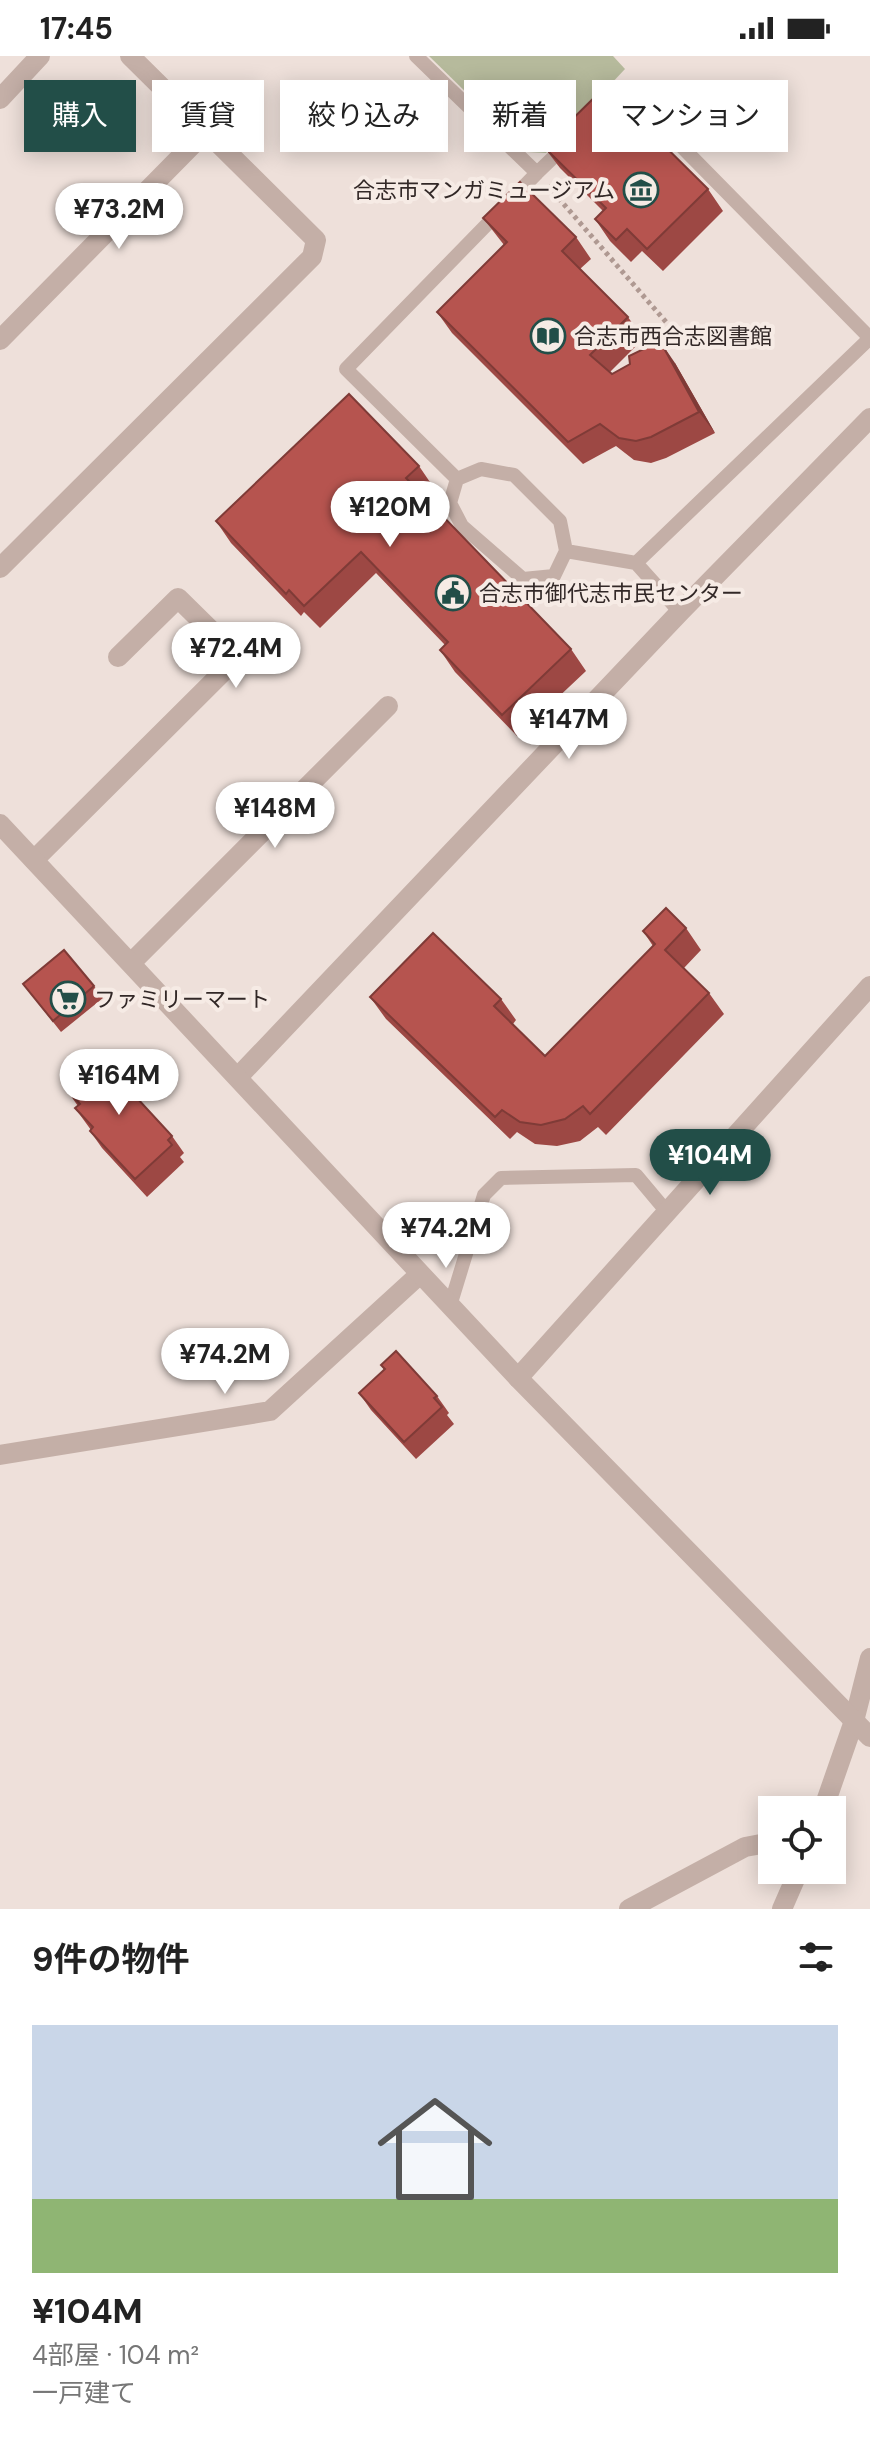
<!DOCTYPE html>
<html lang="ja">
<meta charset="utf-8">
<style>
:root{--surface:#fff;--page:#f6f6f6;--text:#222;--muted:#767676;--accent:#224e48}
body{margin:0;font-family:"DM Sans","Noto Sans JP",sans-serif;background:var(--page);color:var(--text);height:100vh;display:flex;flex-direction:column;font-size:30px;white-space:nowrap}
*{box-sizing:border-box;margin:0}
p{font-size:26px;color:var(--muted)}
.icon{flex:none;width:44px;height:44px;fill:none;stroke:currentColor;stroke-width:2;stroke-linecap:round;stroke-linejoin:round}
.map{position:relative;height:1853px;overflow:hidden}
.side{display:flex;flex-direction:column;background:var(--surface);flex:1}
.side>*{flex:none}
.guide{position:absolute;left:24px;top:24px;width:822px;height:72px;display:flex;gap:16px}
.fabs{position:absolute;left:758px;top:1740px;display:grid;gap:16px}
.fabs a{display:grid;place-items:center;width:88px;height:88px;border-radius:0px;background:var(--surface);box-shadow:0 4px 20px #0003;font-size:40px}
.price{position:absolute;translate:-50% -68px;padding:0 18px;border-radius:28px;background:#fff;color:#222;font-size:26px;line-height:52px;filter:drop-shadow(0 2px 4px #0008)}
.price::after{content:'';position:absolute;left:50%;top:48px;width:24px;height:18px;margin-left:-12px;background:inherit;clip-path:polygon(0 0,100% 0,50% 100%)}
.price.selected{background:var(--accent);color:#fff}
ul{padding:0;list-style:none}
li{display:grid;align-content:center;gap:16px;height:424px;padding:0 32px}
li span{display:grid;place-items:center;height:248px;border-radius:0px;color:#555}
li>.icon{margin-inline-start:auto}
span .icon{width:144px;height:144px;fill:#fffc;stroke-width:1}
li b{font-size:34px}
h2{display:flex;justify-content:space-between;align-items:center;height:96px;padding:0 32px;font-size:34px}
.tag{padding:0 28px;border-radius:0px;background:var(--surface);box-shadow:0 4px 20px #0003;font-size:28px;line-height:72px}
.tag.selected{background:var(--accent);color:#fff}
.status{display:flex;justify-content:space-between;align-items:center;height:56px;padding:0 40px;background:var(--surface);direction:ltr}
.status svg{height:22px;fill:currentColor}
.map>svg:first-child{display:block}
.green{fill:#b6ba9c}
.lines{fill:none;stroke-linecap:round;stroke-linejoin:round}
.path{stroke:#af9992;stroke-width:5;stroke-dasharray:4 4;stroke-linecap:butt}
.service{stroke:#c4afa7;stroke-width:14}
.minor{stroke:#c4afa7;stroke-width:20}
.tertiary{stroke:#c4afa7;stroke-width:20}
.wall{fill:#9d4844}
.shaded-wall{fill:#7f3b37}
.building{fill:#b6544f;stroke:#7f3b37;stroke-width:2}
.labels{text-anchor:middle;stroke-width:8;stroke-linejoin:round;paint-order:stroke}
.poi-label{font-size:22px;fill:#322827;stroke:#f6ebe5;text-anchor:start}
</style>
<div class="status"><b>17:45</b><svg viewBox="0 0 49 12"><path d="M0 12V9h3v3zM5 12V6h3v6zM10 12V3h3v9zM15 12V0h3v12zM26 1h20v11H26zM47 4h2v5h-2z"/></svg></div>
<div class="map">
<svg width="870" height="1853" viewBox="0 0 870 1853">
<rect width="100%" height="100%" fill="#eee0da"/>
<path class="green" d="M429,0H613L625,13L546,97L527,96Z"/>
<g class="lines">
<path class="path" d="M548,130L686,289"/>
<path class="service" d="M416,0L537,117L346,313L457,423
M602,52L623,31L870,282
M537,117L565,90
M481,413L514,419L560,465L566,495L554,520L523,523L462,470L450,447L457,423Z
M566,495L636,507L680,556
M636,507L870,282
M450,1250L484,1139L501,1122L636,1119L667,1156"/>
<path class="minor" d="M0,43L40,0
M0,284L206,75
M0,512L312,201L316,184L130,0
M34,804L238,601L178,542L118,601
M131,907L388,650
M238,1021L680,556L870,362
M518,1322L870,930
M0,1399L270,1355L420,1218
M823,1754L854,1665L870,1602
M629,1853L745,1791L772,1786
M782,1853L799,1814"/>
<path class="tertiary" d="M0,768L518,1322L870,1681"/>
</g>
<path class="wall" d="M544,91L708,133L723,155L663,215L642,195L631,206L610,185L595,163L603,155L560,112Z
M483,162L576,181L591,203L580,213L628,261L643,283L610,316L612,318L675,307L715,377L666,402L651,407L634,404L616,390L583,408L452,277L437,256L504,189Z
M419,410L434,432L425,441L571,593L586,615L517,680L455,616L440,594L445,589L376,517L320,572L304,556L301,560L231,487L216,465Z
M686,872L701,894L684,912L709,937L724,958L606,1079L598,1071L580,1085L557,1090L535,1088L517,1076L510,1083L386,963L370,941L501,943L516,964L513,968L545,1000L653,890L643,875Z
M23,928L94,930L103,942L61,976Z
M134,1027L135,1041L172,1080L184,1097L180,1101L184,1106L147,1141L102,1092L90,1075L91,1074L75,1052L78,1050L65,1032Z
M381,1309L437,1340L449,1357L447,1359L454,1368L416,1403L371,1354L359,1337L384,1314Z"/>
<path class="shaded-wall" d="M660,285L675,307L715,377L699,356Z
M122,1009L134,1027L136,1046L124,1028Z"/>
<path class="building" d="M605,31L708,133L647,193L627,173L616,184L595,163L606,152L544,91Z
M520,126L576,181L562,195L628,261L590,299L612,318L630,308L629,300L660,285L699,356L651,381L636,385L619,382L600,368L568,386L437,256L507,186L483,162Z
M349,338L419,410L406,422L571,593L502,659L440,594L448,586L361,496L304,550L289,534L286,538L216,465Z
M666,852L686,872L665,894L709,937L590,1058L583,1050L565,1063L541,1069L520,1066L502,1054L495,1061L370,941L433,877L501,943L494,950L545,1000L655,888L643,875Z
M64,894L94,930L53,965L23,928Z
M99,1002L104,1007L112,1005L122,1009L124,1028L172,1080L168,1084L172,1089L135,1123L90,1075L93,1071L75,1052L80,1048L65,1032Z
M396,1295L437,1340L434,1342L442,1351L404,1386L359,1337L385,1313L381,1309Z"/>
<defs>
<g id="museum-ring" transform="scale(1.8)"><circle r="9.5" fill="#f6ebe5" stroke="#224e48" stroke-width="1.5"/><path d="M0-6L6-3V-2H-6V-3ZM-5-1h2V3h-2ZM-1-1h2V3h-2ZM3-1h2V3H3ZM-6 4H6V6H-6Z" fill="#224e48"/></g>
<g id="library-ring" transform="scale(1.8)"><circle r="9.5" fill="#f6ebe5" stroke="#224e48" stroke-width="1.5"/><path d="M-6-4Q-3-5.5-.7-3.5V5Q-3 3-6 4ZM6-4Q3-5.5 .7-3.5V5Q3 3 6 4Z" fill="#224e48"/></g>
<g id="civic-ring" transform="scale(1.8)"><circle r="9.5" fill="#f6ebe5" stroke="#224e48" stroke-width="1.5"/><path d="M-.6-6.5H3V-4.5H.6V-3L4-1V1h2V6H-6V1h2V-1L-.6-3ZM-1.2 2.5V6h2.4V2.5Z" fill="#224e48"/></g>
<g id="supermarket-ring" transform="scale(1.8)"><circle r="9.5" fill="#f6ebe5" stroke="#224e48" stroke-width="1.5"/><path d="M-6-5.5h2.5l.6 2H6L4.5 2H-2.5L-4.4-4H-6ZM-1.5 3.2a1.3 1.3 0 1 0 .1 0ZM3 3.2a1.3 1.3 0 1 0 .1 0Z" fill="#224e48"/></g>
</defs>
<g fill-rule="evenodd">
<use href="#museum-ring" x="641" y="134"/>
<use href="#library-ring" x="548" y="280"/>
<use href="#civic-ring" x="453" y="537"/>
<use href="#supermarket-ring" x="68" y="943"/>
</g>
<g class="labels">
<g class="poi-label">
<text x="615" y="142" text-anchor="end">合志市マンガミュージアム</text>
<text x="574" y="288">合志市西合志図書館</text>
<text x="479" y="545">合志市御代志市民センター</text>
<text x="94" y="951">ファミリーマート</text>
</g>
</g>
</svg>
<div class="fabs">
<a><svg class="icon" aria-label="locate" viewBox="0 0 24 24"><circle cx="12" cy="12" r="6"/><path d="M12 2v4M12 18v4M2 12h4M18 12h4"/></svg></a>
</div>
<b class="price" style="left:119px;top:195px">¥73.2M</b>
<b class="price" style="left:390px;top:493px">¥120M</b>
<b class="price" style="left:236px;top:634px">¥72.4M</b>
<b class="price" style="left:569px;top:705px">¥147M</b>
<b class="price" style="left:275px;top:794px">¥148M</b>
<b class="price" style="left:119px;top:1061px">¥164M</b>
<b class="price selected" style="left:710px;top:1141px">¥104M</b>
<b class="price" style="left:446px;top:1214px">¥74.2M</b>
<b class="price" style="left:225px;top:1340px">¥74.2M</b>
<div class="guide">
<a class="tag selected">購入</a>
<a class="tag">賃貸</a>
<a class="tag">絞り込み</a>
<a class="tag">新着</a>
<a class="tag">マンション</a>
</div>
</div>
<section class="side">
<h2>9件の物件<svg class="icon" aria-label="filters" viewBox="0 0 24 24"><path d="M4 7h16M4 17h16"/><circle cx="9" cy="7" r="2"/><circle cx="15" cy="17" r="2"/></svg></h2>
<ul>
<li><span style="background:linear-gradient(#c9d6e8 70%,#8fb573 0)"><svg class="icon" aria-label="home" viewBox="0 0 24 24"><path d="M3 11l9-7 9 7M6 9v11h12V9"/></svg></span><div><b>¥104M</b><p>4部屋 · 104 m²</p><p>一戸建て</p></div></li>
</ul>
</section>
